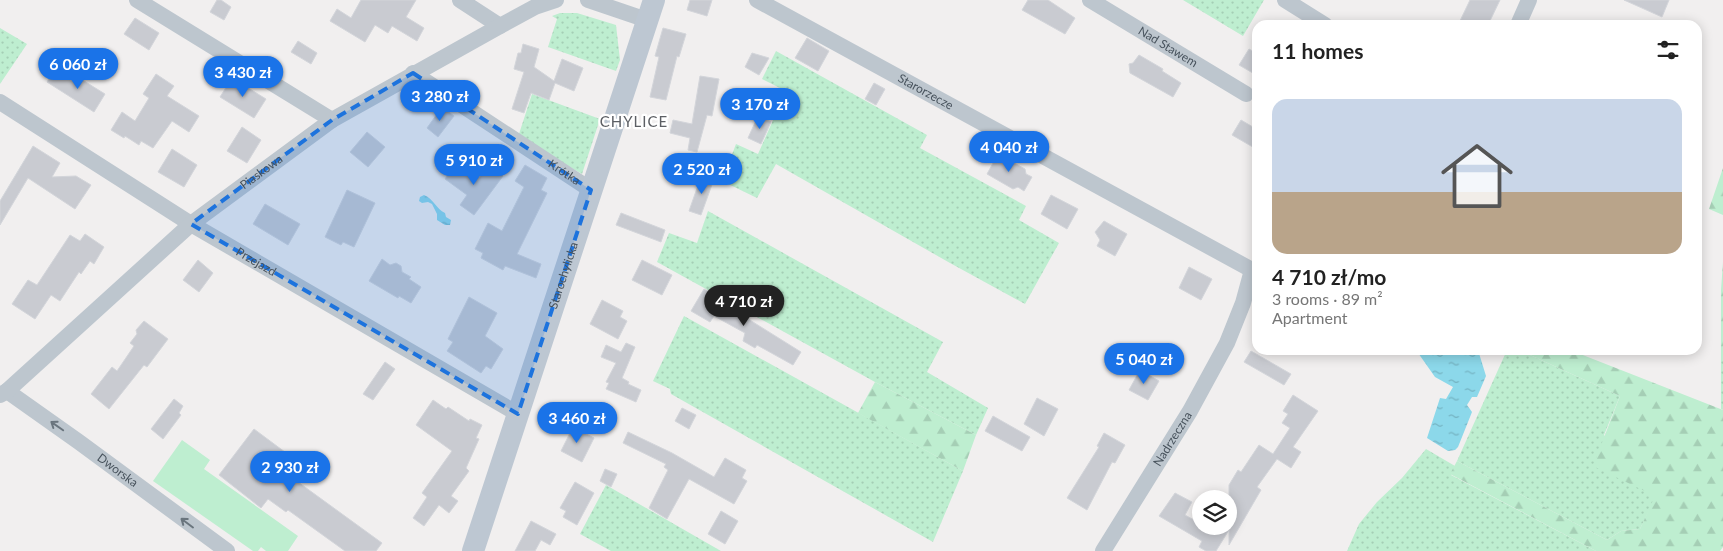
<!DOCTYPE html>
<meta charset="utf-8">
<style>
:root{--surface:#fff;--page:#f6f6f6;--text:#222;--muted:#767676;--accent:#1a73e8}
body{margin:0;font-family:Lato,sans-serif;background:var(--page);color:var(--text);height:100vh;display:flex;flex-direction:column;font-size:19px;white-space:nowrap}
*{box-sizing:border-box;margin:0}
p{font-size:16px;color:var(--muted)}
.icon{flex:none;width:28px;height:28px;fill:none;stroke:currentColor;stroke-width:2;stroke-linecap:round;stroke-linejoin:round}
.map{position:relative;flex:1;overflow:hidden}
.panel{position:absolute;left:1252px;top:20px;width:450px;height:335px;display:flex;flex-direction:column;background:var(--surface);border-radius:15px;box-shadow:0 2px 12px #0003}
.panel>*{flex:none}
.fabs{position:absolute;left:1192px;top:490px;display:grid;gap:10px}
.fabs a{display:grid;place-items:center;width:45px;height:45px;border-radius:50%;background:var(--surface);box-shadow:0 2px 12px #0003;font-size:25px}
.price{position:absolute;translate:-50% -42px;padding:0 11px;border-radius:18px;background:var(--accent);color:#fff;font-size:16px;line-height:32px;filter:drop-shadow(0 1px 2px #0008)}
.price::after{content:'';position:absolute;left:50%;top:30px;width:15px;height:11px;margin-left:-8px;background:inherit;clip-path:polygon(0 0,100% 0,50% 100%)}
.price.on{background:#222;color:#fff}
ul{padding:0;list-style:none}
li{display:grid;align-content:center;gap:10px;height:265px;padding:0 20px}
li span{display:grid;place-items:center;height:155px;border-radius:15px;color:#555}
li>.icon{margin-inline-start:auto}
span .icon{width:90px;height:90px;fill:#fffc;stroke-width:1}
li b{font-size:21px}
h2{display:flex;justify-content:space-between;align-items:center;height:60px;padding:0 20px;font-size:21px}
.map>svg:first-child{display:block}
.grass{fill:url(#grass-dots)}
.forest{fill:url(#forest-firs)}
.garden{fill:#beeed0}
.water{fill:url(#water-ripples)}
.building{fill:#c9cbd1;stroke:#d3d5da}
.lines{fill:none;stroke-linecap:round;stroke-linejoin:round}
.street{stroke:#bdc6ce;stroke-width:16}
.secondary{stroke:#bdc7d2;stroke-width:22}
.oneway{stroke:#6a757e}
.marked{fill:#1d73dd;fill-opacity:0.2;stroke:#1d73dd;stroke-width:4;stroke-dasharray:10 6;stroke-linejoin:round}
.labels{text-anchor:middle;stroke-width:4.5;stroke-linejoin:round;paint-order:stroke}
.street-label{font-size:12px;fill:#47525c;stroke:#fff}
.quarter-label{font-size:15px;letter-spacing:1px;fill:#5c5f64;stroke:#fff}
</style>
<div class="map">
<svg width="1723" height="551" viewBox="0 0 1723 551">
<defs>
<pattern id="grass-dots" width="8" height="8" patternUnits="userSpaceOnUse" patternTransform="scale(1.25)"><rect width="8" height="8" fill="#beeed0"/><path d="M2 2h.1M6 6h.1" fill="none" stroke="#a5ceb5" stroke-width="1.8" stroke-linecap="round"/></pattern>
<pattern id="forest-firs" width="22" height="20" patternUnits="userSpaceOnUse" patternTransform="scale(1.25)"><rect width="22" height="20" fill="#beeed0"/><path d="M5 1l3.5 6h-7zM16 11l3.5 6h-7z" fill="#a5ceb5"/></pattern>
<pattern id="water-ripples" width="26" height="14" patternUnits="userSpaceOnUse" patternTransform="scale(1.25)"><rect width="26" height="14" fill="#8cd8ea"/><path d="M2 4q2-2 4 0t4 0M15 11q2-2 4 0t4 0" fill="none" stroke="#74b2c1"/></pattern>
</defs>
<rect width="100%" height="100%" fill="#f1efef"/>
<path class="grass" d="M1183,0H1264L1243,36Z
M560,13H577L616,25L620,60L616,71L548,47L557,19L552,16Z
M0,28L27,44L0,84Z
M776,51L927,135L920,148L1026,206L1019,220L1059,243L1025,304L950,263L776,164L757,198L722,181L736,144L758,154L786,91L762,79Z
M532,94L600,119L582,174L518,137Z
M708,211L943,342L927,372L988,408L976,435L875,382L657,262L669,233L697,243Z
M684,316L963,471L933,542L671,394L670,389L653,381Z
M1507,350H1519L1620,396L1604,435L1656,496L1640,529L1621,531L1607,540L1457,461Z
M1721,354H1723V410L1721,409Z
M1426,449L1455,466L1451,475L1596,551H1347L1359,524L1377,502L1402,478Z
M606,485L721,551H611L580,534Z"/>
<path class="forest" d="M1723,168V215L1709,209Z
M1723,262V354H1721V290Z
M1519,350H1570L1723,410V547L1720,551H1596L1450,474L1457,461L1607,540L1621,531L1640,529L1655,496L1593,466L1620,396Z
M875,382L976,435L963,471L858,413Z"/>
<path class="garden" d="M182,440L210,460L204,469L298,536L288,551H266L261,547L258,551H253L153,481Z"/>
<path class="water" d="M424,195C434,199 436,209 445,213L446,217L451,220L450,225H445L437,220V214L432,204L428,202L422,203L419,201L420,197Z
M1416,350H1478L1486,376L1477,397H1472L1467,405L1472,412L1458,447L1455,450L1448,451L1427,438L1440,398L1446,399L1453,387L1435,377Z"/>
<path class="building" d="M217,0H221L231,7L224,20L210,12Z
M361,0H416L406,17L424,28L417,41L392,26L388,33L375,25L365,42L330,21L337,9L351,18Z
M690,0H712L707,16L687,10Z
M1028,0H1048L1075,18L1065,34L1022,10Z
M1470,0H1500L1488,25H1458Z
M1624,0H1669L1662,17Z
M135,18L159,33L149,50L124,34Z
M663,28L686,34L679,57L677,56L666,100L650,97L659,57L655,56Z
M807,38L829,51L818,71L795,58Z
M298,41L317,53L311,64L291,52Z
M523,44L539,49L534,67L554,81L562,59L583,68L574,91L555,83L549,100L531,93L524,113L512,109L524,72L514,69L518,53H521Z
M1249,49L1258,54V76L1239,65Z
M752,53L769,58L759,75L745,67Z
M1139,55L1163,69L1162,71L1181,83L1173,97L1130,73L1129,64L1133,63Z
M54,71L72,81L76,76L105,94L94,112L47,82Z
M156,74L174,86L167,96L199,116L189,132L172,121L153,148L141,141L139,145L125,136L124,138L111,130L122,112L135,121L149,98L143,94Z
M700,76L719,79L712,116L707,115L697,152L688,150L690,138L670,133L673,120L692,124Z
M232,78L266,99L254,118L220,97Z
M874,83L885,89L876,105L865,99Z
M442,107L454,116L438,137L427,128Z
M758,116L771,122L761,144L748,138Z
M1241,120L1258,130V150L1232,135Z
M242,127L261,140L247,163L227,151Z
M367,132L385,147L368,167L350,152Z
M33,146L60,163L52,177L76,176L91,185L75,209L28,178L0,225V201Z
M172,149L197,165L184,187L158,172Z
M998,154L1025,169L1026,174L1032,177L1024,191L1018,187L1013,189L987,174Z
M457,162L479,178L489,166L503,176L474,215L460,205L467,195L445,179Z
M525,165L547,178L541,190L547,193L517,254L541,264L536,278L505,266L503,270L481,258L483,253L475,249L488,223L502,231L524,187L515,181Z
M702,174L714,179L701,215L689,211Z
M347,190L375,203L354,247L343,242L341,245L325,237Z
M1051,195L1078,209L1067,229L1041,214Z
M265,204L300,224L288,245L253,224Z
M621,213L665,230L661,242L616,225Z
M1104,221L1127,234L1115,256L1097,246L1100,240L1095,232Z
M85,234L104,247L94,264L90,261L81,274L79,272L60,301L51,295L35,319L12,304L28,280L37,285L70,235L80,241Z
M382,259L390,265L396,263L401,266L402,272L411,277L409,279L421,287L411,303L399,296L398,298L369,281Z
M198,260L213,273L199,292L183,280Z
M642,260L672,275L662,295L632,280Z
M1189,267L1212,279L1201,300L1179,288Z
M704,289L723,300L721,302L801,352L793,365L757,345L755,348L743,341L745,333L714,316L710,322L691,311Z
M469,297L497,313L485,336L503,349L491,369L486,366L481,373L447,351L453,342L448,339Z
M602,300L623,311L620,317L627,321L618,339L590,324Z
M144,321L168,339L147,367L144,365L109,409L91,394L112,367L117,371L134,346L130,343L137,334L136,330Z
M626,343L635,347L622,378L629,382L628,384L641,390L636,402L606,389L609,383L606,382L616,363L601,357L606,345L621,352Z
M1251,351L1291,374L1284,385L1244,362Z
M385,362L395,369L373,400L363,394Z
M1140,370L1159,381L1148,400L1129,390Z
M1293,395L1318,411L1293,447L1301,452L1291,468L1277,459L1257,487L1261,490L1229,545V530L1216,551H1206L1199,547L1202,541L1159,516L1175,493L1192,502L1185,515L1201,524V526H1229V485L1238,470L1241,472L1259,445L1273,454L1290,428L1282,423L1288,414L1283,411Z
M1037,398L1058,409L1044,436L1024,424Z
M174,399L183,406L179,413L181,415L163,439L151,429Z
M433,400L446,409L448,407L469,421L470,419L482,425L476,438L479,439L466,468L469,471L451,496L458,501L449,513L439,505L424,526L413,518L427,497L422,493L452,451L416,425Z
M682,408L696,415L689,429L675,421Z
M993,416L1030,437L1022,451L985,431Z
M573,427L594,438L582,462L561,451Z
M254,429L297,461L287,474L382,543L376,551H345L288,510L286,512L268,499L261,508L219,475Z
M628,432L672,453L714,477L725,458L746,470L742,478L747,481L734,504L689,479L667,519L649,508L668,470L664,467L666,464L623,443Z
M1104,433L1125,445L1115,463L1112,462L1087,510L1067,498L1099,447L1097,446Z
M605,469L617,474L611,487L600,481Z
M575,482L594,493L577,525L563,517L566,511L560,508Z
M721,511L738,521L725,544L708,534Z
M531,521L556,534L550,545L541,540L535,551H515Z"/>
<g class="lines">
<g class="street">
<path d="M137,0L332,120"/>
<path d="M460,0L500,26"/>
<path d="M588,0L647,20"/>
<path id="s1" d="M757,0L1252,270"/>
<path id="s2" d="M1090,0L1246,94"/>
<path d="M1285,0L1325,25"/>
<path d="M1518,25L1529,0"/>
<path id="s3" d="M413,73L591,190"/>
<path id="s4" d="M0,102L191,224L518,414"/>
<path id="s5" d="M7,391L79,442L227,551"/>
<path id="s6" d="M0,395L7,391L191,224L332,120L500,26L535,7L556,0"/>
<path id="s7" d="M1103,551L1190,411L1227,343L1243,303L1252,270L1258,272"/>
</g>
<path class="secondary" id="s8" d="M473,551L654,0"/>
</g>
<defs><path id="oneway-shaft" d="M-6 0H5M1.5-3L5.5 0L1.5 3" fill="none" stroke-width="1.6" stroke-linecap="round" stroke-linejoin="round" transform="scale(1.25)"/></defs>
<g class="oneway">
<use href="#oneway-shaft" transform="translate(57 426) rotate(-145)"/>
<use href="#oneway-shaft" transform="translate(187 523) rotate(-143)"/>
</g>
<path class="marked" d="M413,73L591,190L518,414L191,224L332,120Z"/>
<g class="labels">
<g class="street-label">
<text dy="4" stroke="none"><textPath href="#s2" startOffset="91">Nad Stawem</textPath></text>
<text dy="4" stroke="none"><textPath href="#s1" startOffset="192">Starorzecze</textPath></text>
<text dy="4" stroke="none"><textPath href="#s3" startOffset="181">Krótka</textPath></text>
<text dy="4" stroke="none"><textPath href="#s6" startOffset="344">Piaskowa</textPath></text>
<text dy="4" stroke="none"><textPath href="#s4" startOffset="302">Przejazd</textPath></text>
<text dy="4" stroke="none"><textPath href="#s8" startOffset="290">Starochylicka</textPath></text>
<text dy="4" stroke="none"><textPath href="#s7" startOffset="132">Nadrzeczna</textPath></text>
<text dy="4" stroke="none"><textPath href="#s5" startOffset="136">Dworska</textPath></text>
</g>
<g class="quarter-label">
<text x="634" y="127">CHYLICE</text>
</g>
</g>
</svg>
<div class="fabs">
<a><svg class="icon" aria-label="layers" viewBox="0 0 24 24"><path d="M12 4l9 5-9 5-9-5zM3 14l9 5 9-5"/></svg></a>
</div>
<b class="price" style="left:78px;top:90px">6 060 zł</b>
<b class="price" style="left:243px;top:98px">3 430 zł</b>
<b class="price" style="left:440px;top:122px">3 280 zł</b>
<b class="price" style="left:760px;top:130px">3 170 zł</b>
<b class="price" style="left:1009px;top:173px">4 040 zł</b>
<b class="price" style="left:474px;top:186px">5 910 zł</b>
<b class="price" style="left:702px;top:195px">2 520 zł</b>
<b class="price on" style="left:744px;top:327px">4 710 zł</b>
<b class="price" style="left:1144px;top:385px">5 040 zł</b>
<b class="price" style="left:577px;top:444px">3 460 zł</b>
<b class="price" style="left:290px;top:493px">2 930 zł</b>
<section class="panel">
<h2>11 homes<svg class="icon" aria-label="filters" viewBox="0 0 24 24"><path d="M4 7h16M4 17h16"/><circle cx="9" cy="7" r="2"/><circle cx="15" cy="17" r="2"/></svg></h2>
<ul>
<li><span style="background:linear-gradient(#c9d6e8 60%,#b9a48a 0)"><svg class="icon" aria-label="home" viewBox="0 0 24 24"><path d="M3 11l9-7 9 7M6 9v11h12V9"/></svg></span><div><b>4 710 zł/mo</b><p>3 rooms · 89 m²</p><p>Apartment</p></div></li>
</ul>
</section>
</div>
